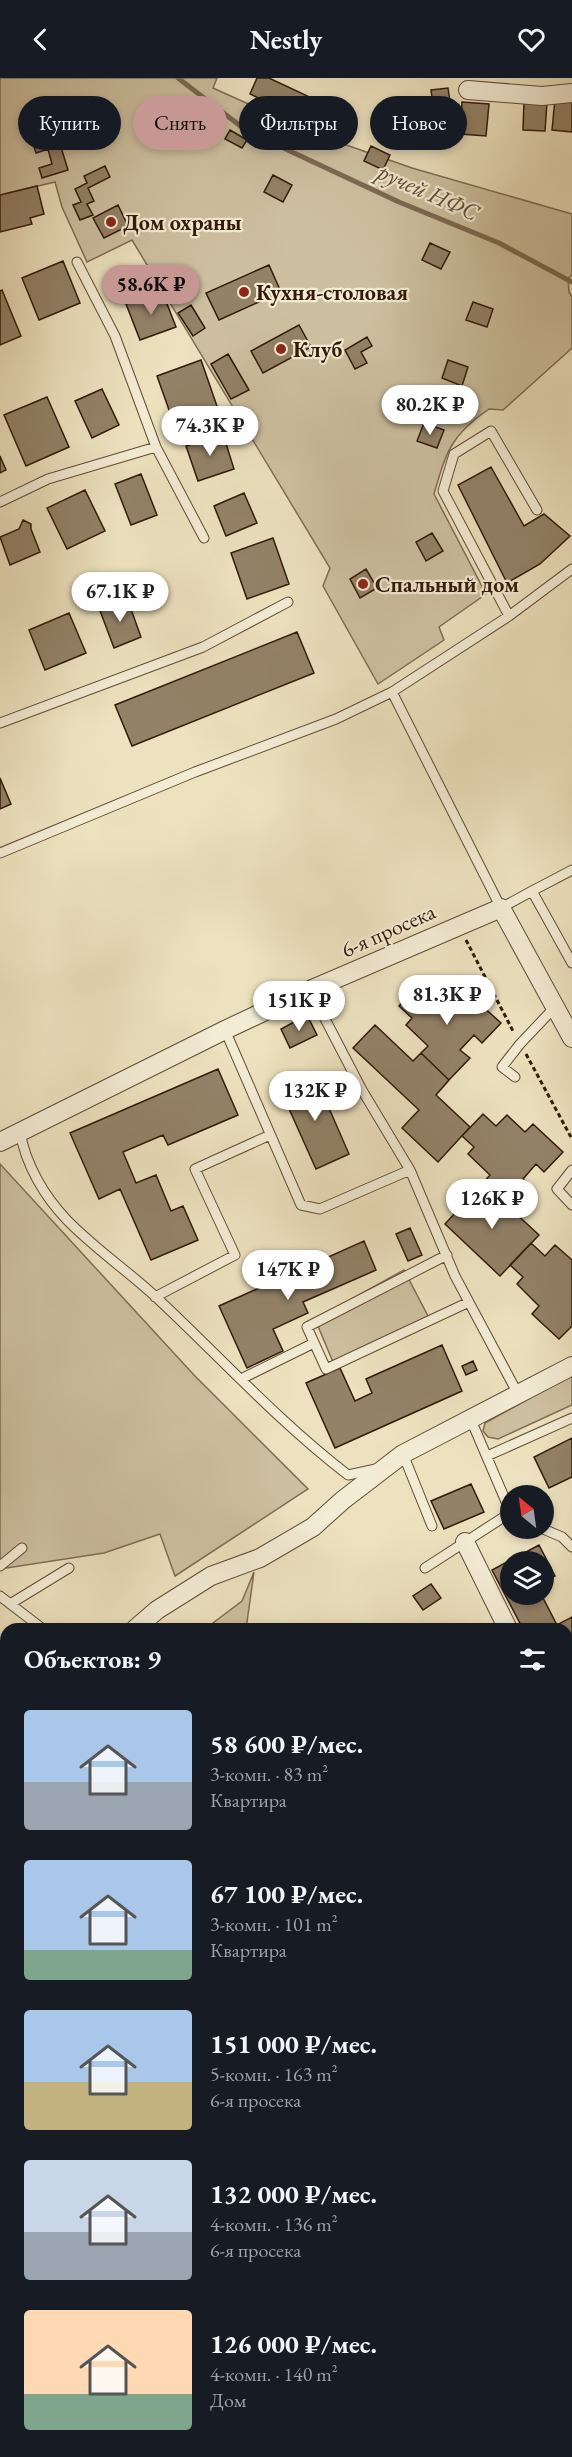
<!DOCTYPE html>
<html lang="ru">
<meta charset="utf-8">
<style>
:root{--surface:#171b24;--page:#20242c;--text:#f1f3f6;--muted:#9ea1a6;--accent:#c59692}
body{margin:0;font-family:"EB Garamond",serif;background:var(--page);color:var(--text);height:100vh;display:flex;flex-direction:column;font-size:22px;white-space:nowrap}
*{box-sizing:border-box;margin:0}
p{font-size:20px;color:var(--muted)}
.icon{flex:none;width:33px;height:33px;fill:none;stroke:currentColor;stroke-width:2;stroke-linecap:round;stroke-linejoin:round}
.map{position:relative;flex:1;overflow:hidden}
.panel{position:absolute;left:0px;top:1545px;width:573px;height:834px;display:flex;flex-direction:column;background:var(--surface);border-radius:18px 18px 0 0;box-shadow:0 3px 9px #0003}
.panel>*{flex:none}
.hud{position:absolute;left:18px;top:18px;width:537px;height:54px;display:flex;gap:12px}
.needle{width:39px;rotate:331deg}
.buttons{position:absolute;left:500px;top:1407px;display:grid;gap:12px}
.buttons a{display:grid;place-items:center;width:54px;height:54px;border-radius:50%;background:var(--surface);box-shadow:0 3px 9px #0003;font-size:30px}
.price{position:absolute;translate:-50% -51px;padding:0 14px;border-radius:21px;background:#fff;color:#222;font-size:20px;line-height:39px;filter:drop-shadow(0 2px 3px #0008)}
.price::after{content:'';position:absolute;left:50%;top:36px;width:18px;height:14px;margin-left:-9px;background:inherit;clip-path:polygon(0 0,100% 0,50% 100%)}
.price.selected{background:var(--accent);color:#111}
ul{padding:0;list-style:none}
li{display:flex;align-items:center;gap:18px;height:150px;padding:0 24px}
li span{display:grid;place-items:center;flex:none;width:168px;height:120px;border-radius:6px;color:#555}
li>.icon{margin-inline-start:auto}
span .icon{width:72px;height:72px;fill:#fffc;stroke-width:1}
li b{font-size:26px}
h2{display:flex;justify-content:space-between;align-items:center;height:72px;padding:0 24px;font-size:26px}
.chip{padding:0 21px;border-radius:27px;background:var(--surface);box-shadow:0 3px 9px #0003;font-size:21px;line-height:54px}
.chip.selected{background:var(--accent);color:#111}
header{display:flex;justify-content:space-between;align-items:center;height:78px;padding:0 24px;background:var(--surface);font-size:27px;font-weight:700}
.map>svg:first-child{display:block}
.green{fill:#cdc0a0;stroke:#806c55;stroke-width:1.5}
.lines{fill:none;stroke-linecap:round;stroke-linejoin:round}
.stream{stroke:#7c6951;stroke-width:5}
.building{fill:#938268;stroke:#32190a;stroke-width:1.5}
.service-casing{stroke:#614b37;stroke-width:11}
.minor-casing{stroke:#614b37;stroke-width:20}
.path{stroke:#32190a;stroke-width:3;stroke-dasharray:4.5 3;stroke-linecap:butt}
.service{stroke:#f3ecd5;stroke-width:9}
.minor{stroke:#f3ecd5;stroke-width:18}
.poi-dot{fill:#8f2418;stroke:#f3ecd5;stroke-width:2}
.labels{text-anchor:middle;stroke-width:4.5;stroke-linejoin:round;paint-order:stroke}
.poi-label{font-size:22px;font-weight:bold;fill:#32190a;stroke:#f3ecd5;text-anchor:start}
.street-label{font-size:22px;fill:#32190a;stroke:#f3ecd5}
.water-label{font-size:24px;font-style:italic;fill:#634e3a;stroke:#f3ecd5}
</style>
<header><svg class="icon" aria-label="back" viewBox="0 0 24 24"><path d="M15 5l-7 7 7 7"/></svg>Nestly<svg class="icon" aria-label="heart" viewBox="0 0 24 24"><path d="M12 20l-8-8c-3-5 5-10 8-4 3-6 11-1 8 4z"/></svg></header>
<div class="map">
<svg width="572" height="2379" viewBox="0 0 572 2379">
<rect width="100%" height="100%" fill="#ede2bf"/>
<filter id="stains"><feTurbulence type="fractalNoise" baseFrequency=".00333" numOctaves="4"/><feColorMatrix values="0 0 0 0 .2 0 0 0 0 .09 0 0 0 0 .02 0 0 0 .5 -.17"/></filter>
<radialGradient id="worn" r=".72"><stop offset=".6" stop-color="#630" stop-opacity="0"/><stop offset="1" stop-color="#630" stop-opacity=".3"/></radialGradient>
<path class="green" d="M0,0H217L213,10L315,56L412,90L572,136V197L568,200L569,214L572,219V270L503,332L489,331C451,357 446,374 434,416L486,516L439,549L444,562L378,606L323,508L330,490L132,162L87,184L62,129L55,104L0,117Z
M0,1086L194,1297L308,1411L175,1498L160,1456L104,1475L0,1491Z
M404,1192L429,1240L333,1284L315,1241Z
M572,1297V1327L498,1361L488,1359L483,1353L485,1345Z
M254,1494L246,1551H205L242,1523Z
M567,1659L572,1664V1842L567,1836Z
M6,1710V1914L0,1925V1716Z
M567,1844L572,1850V1911L567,1904Z
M0,2284L6,2293V2329L0,2323Z
M374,2373H437L436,2379H376Z"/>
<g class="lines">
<path class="stream" d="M178,0L247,53L399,124L499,165L572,204
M567,1751L572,1758
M0,1774L6,1775"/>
</g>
<path class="building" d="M257,0H269L331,29L321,50L250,16Z
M448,10L451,31L434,33L431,12Z
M555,21L572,23V54L552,52Z
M524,23L547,24L545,53L523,52Z
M462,24L489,26L486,58L460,56Z
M68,47L72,62L60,66L68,92L42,100L39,90L52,86L48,71L36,75L31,59Z
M230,52L247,62L242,70L225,61Z
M371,68L390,77L383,92L364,83Z
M105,88L110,99L88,110L94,123L87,126L93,137L80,142L73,127L81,124L75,111L87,105L84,98Z
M273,97L292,107L283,124L264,114Z
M37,108L44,136L30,140L32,146L0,154V117Z
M118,127L128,148L104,160L93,140Z
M430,165L450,174L441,191L422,182Z
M63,183L80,225L39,242L22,200Z
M269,187L281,214L219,242L206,215Z
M2,212L21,258L0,267V213Z
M162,213L176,249L140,262L126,226Z
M473,224L493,231L487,249L466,242Z
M191,227L205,250L193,258L178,235Z
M299,247L311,269L263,295L251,273Z
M367,259L372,268L361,274L367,285L355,291L345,272Z
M228,276L249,312L231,321L211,286Z
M201,282L218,331L174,346L157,298Z
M448,282L468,289L462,308L442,300Z
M102,311L119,347L92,360L75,323Z
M47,319L69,369L26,388L4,337Z
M424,345L444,352L437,370L417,363Z
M223,356L234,391L198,403L186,368Z
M0,378L6,392L0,395Z
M491,389L524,448L544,436L570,458L540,486L507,505L458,407Z
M141,396L157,437L131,447L115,406Z
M85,412L105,453L67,471L47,430Z
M244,415L257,445L226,458L214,428Z
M23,442L31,446V451L40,474L10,487L0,459L19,451Z
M432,455L443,473L426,483L416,464Z
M273,460L289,506L247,521L231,475Z
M366,491L377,510L360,520L350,501Z
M127,520L141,559L114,570L99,530Z
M69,535L86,575L45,592L29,552Z
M297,554L314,595L132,668L115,627Z
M0,700L11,726L0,731Z
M420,906L434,919L445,908L463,925L470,917L501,945L482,965L474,957L460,972L470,980L449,1002L421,975L428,968L406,947L412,940L399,928Z
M307,937L317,957L290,970L281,951Z
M375,947L413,983L421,975L449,1002L436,1017L470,1049L438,1084L402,1050L419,1032L353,970Z
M218,991L238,1037L168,1067L163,1057L123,1074L136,1105L156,1097L171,1133L183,1128L198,1162L151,1182L120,1111L99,1121L70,1055Z
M315,998L349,1076L316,1091L281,1013Z
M483,1036L496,1048L507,1037L525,1054L533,1046L563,1074L544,1094L536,1086L523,1101L532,1109L511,1131L483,1105L490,1097L468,1076L474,1069L462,1058Z
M483,1105L539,1157L500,1198L445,1146Z
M410,1150L422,1177L408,1183L396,1156Z
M364,1163L376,1192L303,1224L308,1235L273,1251L283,1273L247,1290L219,1228Z
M531,1165L545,1178L555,1167L572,1182V1248L559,1261L532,1236L539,1228L517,1206L523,1199L510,1187Z
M442,1267L462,1313L335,1370L306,1305L340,1290L355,1323L372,1315L366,1301Z
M473,1283L477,1292L466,1297L462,1288Z
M572,1360V1399L549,1410L534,1379Z
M471,1406L484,1434L444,1451L431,1423Z
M539,1467L555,1498L543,1504V1484H510V1516H541L557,1547L572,1539V1603L567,1593V1551H523L492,1492Z
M431,1506L441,1520L423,1532L413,1518Z
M0,1621L6,1639V1674L0,1676Z
M567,1967L572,1975V2034L567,2037Z
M6,2014V2104L0,2106V2029Z
M567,2116L572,2117V2164L567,2163Z
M0,2149L6,2158V2168L0,2171Z
M567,2344L572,2366V2379H510L509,2373H567Z
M103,2373H146L134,2379H106Z"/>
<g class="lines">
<g class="service-casing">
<path id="service" d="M77,184L115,258L156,369L204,460
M0,424L48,401L156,369
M509,538L443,413L454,376L491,353L537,432
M392,614L501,830L532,813L572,885
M0,645L203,569L288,524
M0,775L195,694L336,641L392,614L509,538L572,491
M532,813L572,792
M310,912L362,1012L410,1092L455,1198L518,1316
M225,952L301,1127L320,1131L410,1092
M515,999L502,989L520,966L555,929
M20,1054C26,1087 44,1118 67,1142C94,1170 128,1193 157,1220C221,1280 279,1344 348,1397L376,1391
M572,1092L557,1111L572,1127
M447,1177L307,1249L326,1291L469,1224
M155,1219L235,1177L195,1091L270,1057
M241,1301L314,1265
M471,1342L510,1433
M403,1376L432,1448
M487,1378L572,1340
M541,1450L562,1459L572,1469
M0,1488L22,1470
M425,1490L510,1435
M0,1518L43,1551
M10,1526L69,1490
M567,1929L572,1937
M0,1983L6,1967
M567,2092L572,2093
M0,2186L6,2185
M6,2205V2206
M567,2280L572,2279
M0,2358L6,2342
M66,2373L74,2379
M96,2373L99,2379
M218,2373L227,2379
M464,2373V2379
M166,2379L174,2373
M271,2379L275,2373"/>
</g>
<g class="minor-casing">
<path id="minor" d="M468,12L542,18L572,15
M0,1064L225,952L310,912L501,830L572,960
M465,1464L508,1551
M135,1551L157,1532L211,1498L260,1480L313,1449L343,1422L403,1376L572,1288
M567,1624L572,1629
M0,1690L6,1687
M567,2209L572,2210"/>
</g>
<path class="path" d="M466,862L514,955
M526,976L572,1061
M567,1650L572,1648
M567,1858L572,1866"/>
<use href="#service" class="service"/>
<use href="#minor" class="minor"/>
</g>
<g class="poi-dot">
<circle cx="111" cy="144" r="6"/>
<circle cx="244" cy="214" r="6"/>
<circle cx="281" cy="271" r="6"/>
<circle cx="363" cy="506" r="6"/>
</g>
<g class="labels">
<g class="poi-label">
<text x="123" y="152">Дом охраны</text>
<text x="256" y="222">Кухня-столовая</text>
<text x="293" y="279">Клуб</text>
<text x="375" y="514">Спальный дом</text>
</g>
<g class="street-label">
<text transform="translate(388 852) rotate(-24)" y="8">6-я просека</text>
</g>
<g class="water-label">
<text transform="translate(428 114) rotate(24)" y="8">ручей НФС</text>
</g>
</g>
<rect width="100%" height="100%" filter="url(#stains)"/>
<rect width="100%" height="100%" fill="url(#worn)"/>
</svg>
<div class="buttons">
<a><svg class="needle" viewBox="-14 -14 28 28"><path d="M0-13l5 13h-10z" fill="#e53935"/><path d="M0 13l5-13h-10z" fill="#9ea1a6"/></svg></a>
<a><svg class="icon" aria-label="layers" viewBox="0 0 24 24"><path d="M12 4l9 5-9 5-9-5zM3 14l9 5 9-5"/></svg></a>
</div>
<b class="price selected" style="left:151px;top:238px">58.6K ₽</b>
<b class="price" style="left:430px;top:358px">80.2K ₽</b>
<b class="price" style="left:210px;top:379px">74.3K ₽</b>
<b class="price" style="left:120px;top:545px">67.1K ₽</b>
<b class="price" style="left:447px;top:948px">81.3K ₽</b>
<b class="price" style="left:299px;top:954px">151K ₽</b>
<b class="price" style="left:315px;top:1044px">132K ₽</b>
<b class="price" style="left:492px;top:1152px">126K ₽</b>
<b class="price" style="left:288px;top:1223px">147K ₽</b>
<div class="hud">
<a class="chip">Купить</a>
<a class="chip selected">Снять</a>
<a class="chip">Фильтры</a>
<a class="chip">Новое</a>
</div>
<section class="panel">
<h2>Объектов: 9<svg class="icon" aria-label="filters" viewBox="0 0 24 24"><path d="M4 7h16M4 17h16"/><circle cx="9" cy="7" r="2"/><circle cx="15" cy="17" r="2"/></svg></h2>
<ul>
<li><span style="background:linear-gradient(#a9c7e8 60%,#9aa5b1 0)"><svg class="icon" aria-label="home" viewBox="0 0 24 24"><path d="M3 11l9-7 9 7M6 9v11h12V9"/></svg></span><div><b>58 600 ₽/мес.</b><p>3-комн. · 83 m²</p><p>Квартира</p></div></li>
<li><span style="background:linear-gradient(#a9c7e8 75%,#7fa58c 0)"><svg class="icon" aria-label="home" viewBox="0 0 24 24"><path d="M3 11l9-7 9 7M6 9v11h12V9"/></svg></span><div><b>67 100 ₽/мес.</b><p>3-комн. · 101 m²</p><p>Квартира</p></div></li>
<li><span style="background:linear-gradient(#a9c7e8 60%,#c2b280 0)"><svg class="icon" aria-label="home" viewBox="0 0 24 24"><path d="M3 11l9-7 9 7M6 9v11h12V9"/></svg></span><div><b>151 000 ₽/мес.</b><p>5-комн. · 163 m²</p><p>6-я просека</p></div></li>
<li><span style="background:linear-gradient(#c9d6e8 60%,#9aa5b1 0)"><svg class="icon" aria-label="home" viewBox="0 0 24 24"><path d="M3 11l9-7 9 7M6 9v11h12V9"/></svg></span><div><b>132 000 ₽/мес.</b><p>4-комн. · 136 m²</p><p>6-я просека</p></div></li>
<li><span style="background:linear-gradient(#ffd9b3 70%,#7fa58c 0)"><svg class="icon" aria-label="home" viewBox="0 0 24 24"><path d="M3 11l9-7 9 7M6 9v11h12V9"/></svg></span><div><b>126 000 ₽/мес.</b><p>4-комн. · 140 m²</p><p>Дом</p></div></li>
</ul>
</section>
</div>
